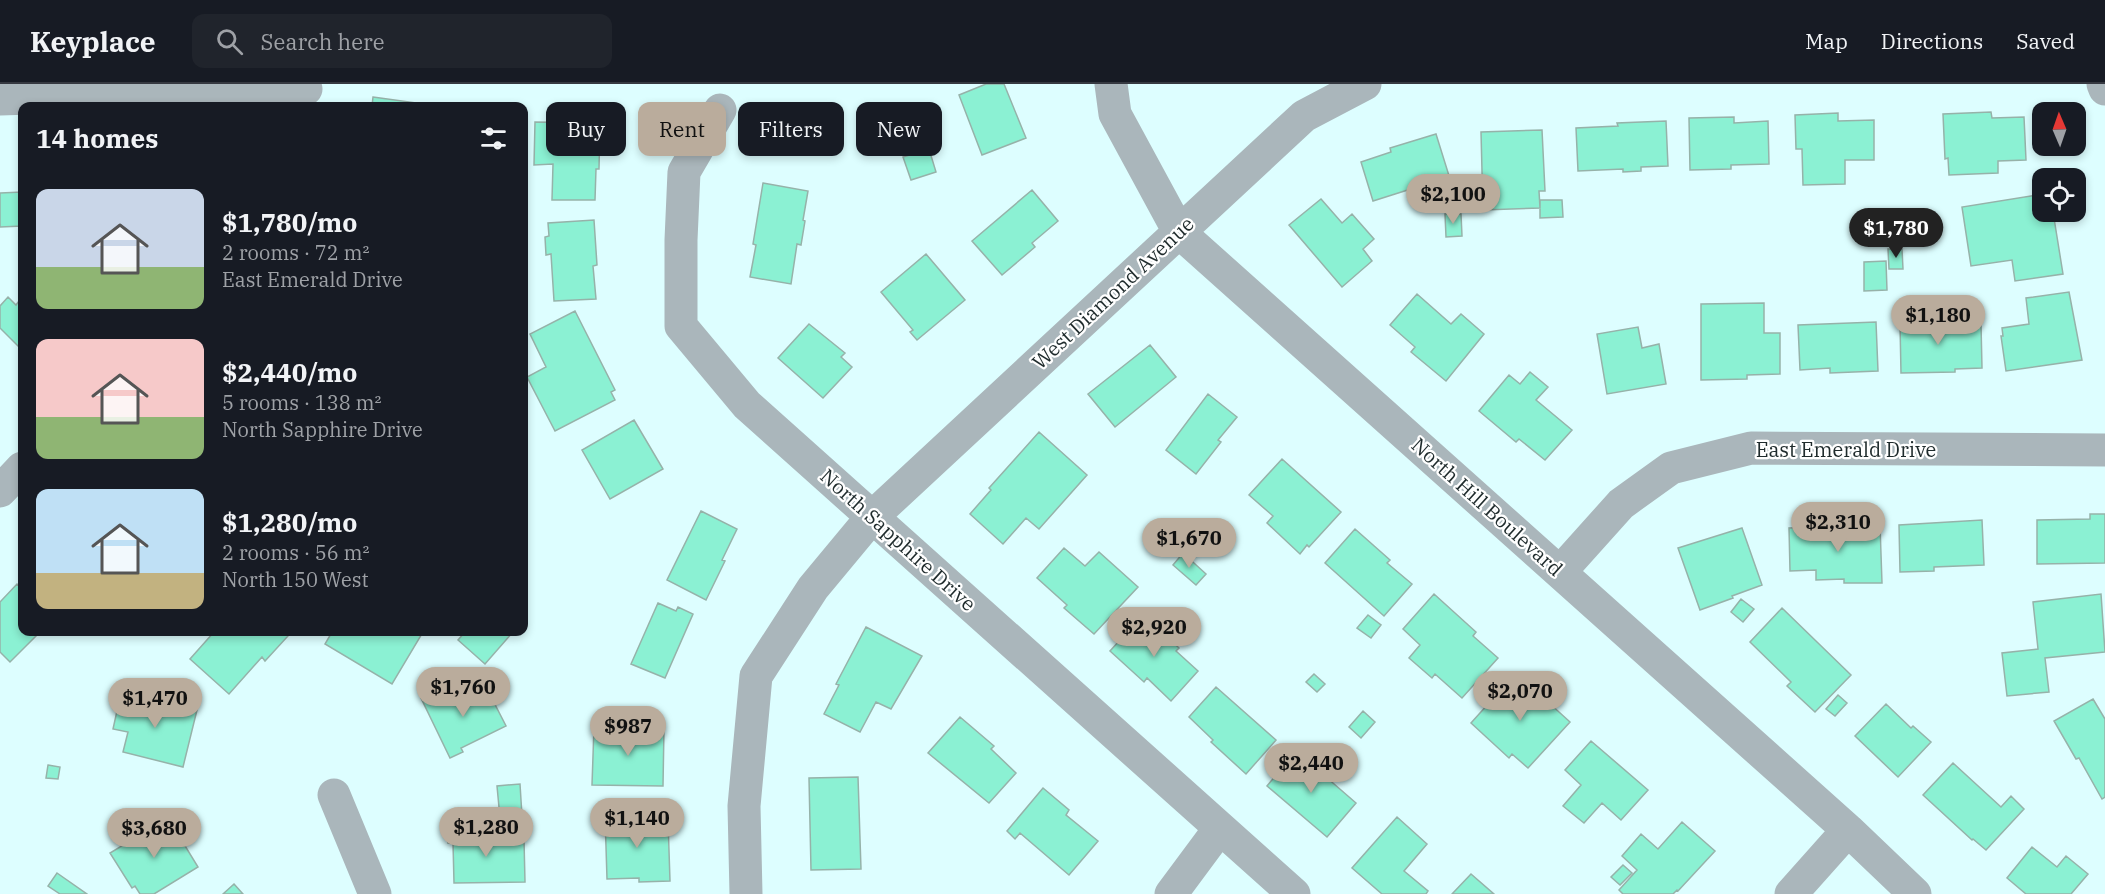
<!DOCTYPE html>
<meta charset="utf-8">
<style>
:root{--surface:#171b24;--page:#20242c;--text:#f1f3f6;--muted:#9ea1a6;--line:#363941;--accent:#baac9c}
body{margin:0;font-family:"IBM Plex Serif",serif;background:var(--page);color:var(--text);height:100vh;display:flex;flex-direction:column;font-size:22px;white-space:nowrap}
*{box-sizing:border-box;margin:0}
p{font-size:20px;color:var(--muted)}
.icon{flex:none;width:33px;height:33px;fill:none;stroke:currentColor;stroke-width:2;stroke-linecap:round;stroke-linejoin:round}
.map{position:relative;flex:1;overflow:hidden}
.panel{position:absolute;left:18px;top:18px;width:510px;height:534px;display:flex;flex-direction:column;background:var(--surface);border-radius:12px;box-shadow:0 3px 9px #0003}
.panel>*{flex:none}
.top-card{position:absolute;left:546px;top:18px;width:570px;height:54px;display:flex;gap:12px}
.needle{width:39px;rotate:358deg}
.fabs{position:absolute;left:2032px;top:18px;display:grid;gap:12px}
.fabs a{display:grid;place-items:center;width:54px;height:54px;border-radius:12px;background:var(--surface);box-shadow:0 3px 9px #0003;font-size:30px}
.price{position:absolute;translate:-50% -51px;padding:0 14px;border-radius:21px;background:var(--accent);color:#111;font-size:20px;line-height:39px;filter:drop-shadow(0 2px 3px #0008)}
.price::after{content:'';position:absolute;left:50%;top:36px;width:18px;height:14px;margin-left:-9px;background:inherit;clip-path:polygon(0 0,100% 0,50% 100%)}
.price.active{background:#222;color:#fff}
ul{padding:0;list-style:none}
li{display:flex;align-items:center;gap:18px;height:150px;padding:0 18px}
li span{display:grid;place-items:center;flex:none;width:168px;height:120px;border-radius:12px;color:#555}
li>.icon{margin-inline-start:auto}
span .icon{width:72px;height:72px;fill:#fffc;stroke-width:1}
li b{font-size:26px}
h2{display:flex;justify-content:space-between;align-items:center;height:72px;padding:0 18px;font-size:26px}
.pill{padding:0 21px;border-radius:12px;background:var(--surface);box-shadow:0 3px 9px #0003;font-size:21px;line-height:54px}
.pill.active{background:var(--accent);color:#111}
header{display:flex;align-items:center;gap:36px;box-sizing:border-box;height:84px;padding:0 30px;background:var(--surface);border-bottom:2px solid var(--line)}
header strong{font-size:28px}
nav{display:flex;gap:33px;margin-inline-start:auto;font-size:21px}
.search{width:420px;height:54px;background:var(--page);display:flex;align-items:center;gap:15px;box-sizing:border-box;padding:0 21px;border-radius:12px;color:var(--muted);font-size:22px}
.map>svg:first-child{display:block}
.building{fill:#8bf1d3;stroke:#96b2a9;stroke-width:1.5}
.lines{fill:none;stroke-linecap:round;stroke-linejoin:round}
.minor{stroke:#aab6bb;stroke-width:33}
.labels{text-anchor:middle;stroke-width:4.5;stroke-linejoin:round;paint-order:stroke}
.street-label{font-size:20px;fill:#1f2b2c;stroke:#fff}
</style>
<header>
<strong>Keyplace</strong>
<div class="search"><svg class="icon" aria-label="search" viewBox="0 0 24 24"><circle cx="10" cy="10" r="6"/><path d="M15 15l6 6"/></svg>Search here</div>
<nav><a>Map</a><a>Directions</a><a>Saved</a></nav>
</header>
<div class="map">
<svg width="2105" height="810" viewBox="0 0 2105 810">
<rect width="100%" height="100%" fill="#ddfeff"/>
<path class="building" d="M986,0H1004L1026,54L982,71L959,11Z
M373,13L417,19L416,22H372Z
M1991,28L1992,34L2024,33L2026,76L1998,77V89L1949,91L1948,74L1945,75L1943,30Z
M1838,29V37L1874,36V76H1845V100L1803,101L1802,65H1796L1795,31Z
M1734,33V39L1768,37L1769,80L1731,81V85L1690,86L1689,34Z
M1666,37L1668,82L1641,83V87L1623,88V85L1578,87L1576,44L1618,42L1617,39Z
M535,38L600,39L599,85H596L595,116H552L553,80L534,81Z
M1542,46L1545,107H1539L1540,124L1483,126L1481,48Z
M1436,50L1455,111L1419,122L1414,104L1373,117L1361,78L1391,68L1390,64Z
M929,65L936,88L911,96L903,73Z
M763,99L808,107L803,136L805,137L801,161L797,160L791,200L750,193L756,161L753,160Z
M1032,106L1058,137L1032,159L1035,163L1002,191L972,157Z
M22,108V142L0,143V109Z
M2043,110V128H2053L2063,190L2015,197L2012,176L1971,182L1962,123Z
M1321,115L1342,139L1352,130L1374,155L1363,165L1372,177L1342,203L1289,141Z
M1540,116H1562L1563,133L1540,134Z
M1445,130H1461L1462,152L1446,153Z
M594,136L597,181L593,182L596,215L554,217L551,170L546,171L545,153L549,152L548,139Z
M1888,165H1902L1903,185H1889Z
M926,170L965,216L917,256L910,248L913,246L881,208Z
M1886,177L1887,206L1864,207V178Z
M2069,208L2082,276L2006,287L2001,252H2003L2002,244L2029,240L2026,214Z
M1417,210L1451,240L1461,230L1484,250L1446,297L1411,268L1415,263L1390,241Z
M8,213L16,221L22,213V266L0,244V222Z
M1764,219V249H1780V290L1747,291V295L1701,296V220Z
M575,227L615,306L611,308L615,316L555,347L527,293L546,283L530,250Z
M1928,227V241L1981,240L1982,284L1955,285V288L1901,289L1900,240H1904V228Z
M1876,238L1878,287L1830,289V284L1800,286L1798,241Z
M809,240L845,269L841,273L852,283L823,314L778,274Z
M1638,243L1642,264L1659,260L1666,300L1607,310L1597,250Z
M1150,261L1176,293L1115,343L1088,310Z
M1530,288L1548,303L1536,316L1572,346L1545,376L1519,355L1516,358L1479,327L1509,291L1520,300Z
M1208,310L1237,333L1218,356L1221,358L1196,390L1166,366Z
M634,336L663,385L610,415L582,366Z
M1039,348L1087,391L1039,445L1026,434L1003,460L970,430L991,406L989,404Z
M1282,375L1341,428L1309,463L1307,461L1300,470L1267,439L1273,432L1249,411Z
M701,427L737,445L722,476L725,477L706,516L667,496Z
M2090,430H2105V479L2037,480V436L2090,435Z
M1982,436L1984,481L1934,483V487L1900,488L1899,441Z
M1880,441L1882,499H1844V495L1816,496V486L1790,487L1789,444Z
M1742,444L1762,501L1732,512L1733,514L1700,526L1678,464Z
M1355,445L1390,476L1387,479L1412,500L1384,532L1325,479Z
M1164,448L1176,458L1165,470L1154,460Z
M1064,464L1085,482L1099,468L1138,503L1094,550L1064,524L1067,521L1037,494Z
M1183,469L1206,490L1196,501L1173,481Z
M17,500L22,505V548H40L10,578L0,568V518Z
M1434,510L1476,548L1473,552L1498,574L1462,614L1435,590L1432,594L1409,574L1420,561L1403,545Z
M2101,510L2105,568L2045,574L2049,608L2007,612L2002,569L2038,565L2033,518Z
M1741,515L1754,525L1743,538L1731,528Z
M658,519L676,527L678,523L693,530L665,594L631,580Z
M1782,524L1851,591L1815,628L1787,602L1791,598L1750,558Z
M1368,531L1381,541L1371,554L1357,544Z
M1141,533L1150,541L1152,539L1179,564L1176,567L1198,587L1171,617L1147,594L1144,598L1110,567Z
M866,543L922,572L891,625L876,618L860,648L824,630L839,601L836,600Z
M214,548H282L288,552L265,577L262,573L229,610L190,575Z
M332,548H423L392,600L325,560Z
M465,548H513L485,580L458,556Z
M1516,589L1570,638L1528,684L1512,670L1509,674L1471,639Z
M1314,590L1325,600L1317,608L1306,598Z
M456,602L463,617L487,605L506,642L461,664L463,668L450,674L421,614L431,609L434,613Z
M1216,603L1276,656L1246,690L1211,658L1213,656L1189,633Z
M121,609L197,626L183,683L123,668L128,648L113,645Z
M1838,611L1847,619L1835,632L1826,625Z
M2093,615L2105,635V713L2102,715L2079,674L2076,675L2054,637Z
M1886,620L1911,644L1913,642L1931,658L1898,693L1855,652Z
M1363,627L1375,638L1361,654L1349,643Z
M960,633L994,662L991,665L1016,689L989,719L928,669Z
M594,643L664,644L663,702L592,701Z
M1591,657L1648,706L1621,736L1602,719L1584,739L1563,722L1581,701L1565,686Z
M1296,667L1356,719L1327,753L1267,702Z
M1953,679L2001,723L2011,712L2024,725L1986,766L1973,755L1972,756L1923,711Z
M48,681L60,683L58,695L46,694Z
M858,693L861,785L811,786L809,694Z
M520,700L522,732L500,734L497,702Z
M1043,704L1069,726L1066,731L1098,757L1069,791L1020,749L1015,755L1007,747Z
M630,730L631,737L668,736L670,797L639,798V794L607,795L605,731Z
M1397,733L1427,760L1404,787L1428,807L1426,810H1382L1352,784Z
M168,734L198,783L154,810H140L135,802L132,804L110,769Z
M1682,738L1715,767L1678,807L1677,806L1673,810H1623L1619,806L1637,786L1622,772L1641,750L1658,765Z
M480,742L481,757L524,756L525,798L454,799L453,759H448V743Z
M2032,763L2057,783L2066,772L2088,790L2071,810H2026L2007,794Z
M1623,781L1632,789L1620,801L1611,793Z
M57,789L87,810H60L48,802Z
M1471,790L1494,810H1452Z
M234,800L243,810H223Z"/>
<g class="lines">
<path class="minor" d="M1111,0L1115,30L1179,148L1848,746L1915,810
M2103,0L2105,5
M0,15L306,5
M720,26L684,88L681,156V242L747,321L1294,810
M0,407L22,384
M1560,488L1621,420L1671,384L1751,364L2105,366
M334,711L375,810
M746,810L744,722L756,592L813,504L872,433L1304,32L1365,0
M1171,810L1220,744
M1791,810L1848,746"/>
</g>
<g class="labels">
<g class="street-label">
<text transform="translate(1113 209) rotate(-43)" y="7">West Diamond Avenue</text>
<text x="1846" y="373">East Emerald Drive</text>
<text transform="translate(1487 423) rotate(42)" y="7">North Hill Boulevard</text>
<text transform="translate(898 456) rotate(42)" y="7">North Sapphire Drive</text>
</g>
</g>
</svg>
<div class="fabs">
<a><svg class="needle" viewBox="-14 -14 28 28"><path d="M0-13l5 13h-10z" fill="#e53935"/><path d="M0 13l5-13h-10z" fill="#9ea1a6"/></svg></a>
<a><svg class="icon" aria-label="locate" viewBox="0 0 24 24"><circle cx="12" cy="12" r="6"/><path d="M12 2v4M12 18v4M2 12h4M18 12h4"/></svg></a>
</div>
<b class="price" style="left:1453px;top:141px">$2,100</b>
<b class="price active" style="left:1896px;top:175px">$1,780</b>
<b class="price" style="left:1938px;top:262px">$1,180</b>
<b class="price" style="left:1838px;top:469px">$2,310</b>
<b class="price" style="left:1189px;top:485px">$1,670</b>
<b class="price" style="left:1154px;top:574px">$2,920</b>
<b class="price" style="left:463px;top:634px">$1,760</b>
<b class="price" style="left:1520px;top:638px">$2,070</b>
<b class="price" style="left:155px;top:645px">$1,470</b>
<b class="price" style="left:628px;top:673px">$987</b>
<b class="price" style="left:1311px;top:710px">$2,440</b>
<b class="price" style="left:637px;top:765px">$1,140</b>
<b class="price" style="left:486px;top:774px">$1,280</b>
<b class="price" style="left:154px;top:775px">$3,680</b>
<div class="top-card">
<a class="pill">Buy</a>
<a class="pill active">Rent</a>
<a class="pill">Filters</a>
<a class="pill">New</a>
</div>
<section class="panel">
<h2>14 homes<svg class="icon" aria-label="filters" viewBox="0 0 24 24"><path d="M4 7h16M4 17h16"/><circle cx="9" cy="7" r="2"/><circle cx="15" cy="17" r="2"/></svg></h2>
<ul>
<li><span style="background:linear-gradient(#c9d6e8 65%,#8fb573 0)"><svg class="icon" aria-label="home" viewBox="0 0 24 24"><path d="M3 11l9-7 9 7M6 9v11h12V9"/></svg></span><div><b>$1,780/mo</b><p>2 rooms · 72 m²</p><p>East Emerald Drive</p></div></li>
<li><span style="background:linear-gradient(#f6c9c9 65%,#8fb573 0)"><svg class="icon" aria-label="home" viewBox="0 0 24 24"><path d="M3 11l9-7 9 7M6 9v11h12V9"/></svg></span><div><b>$2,440/mo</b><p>5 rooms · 138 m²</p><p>North Sapphire Drive</p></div></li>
<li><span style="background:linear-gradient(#bfe0f5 70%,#c2b280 0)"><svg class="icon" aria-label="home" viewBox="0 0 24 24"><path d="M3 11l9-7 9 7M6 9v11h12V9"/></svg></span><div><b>$1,280/mo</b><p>2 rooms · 56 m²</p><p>North 150 West</p></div></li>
</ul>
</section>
</div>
